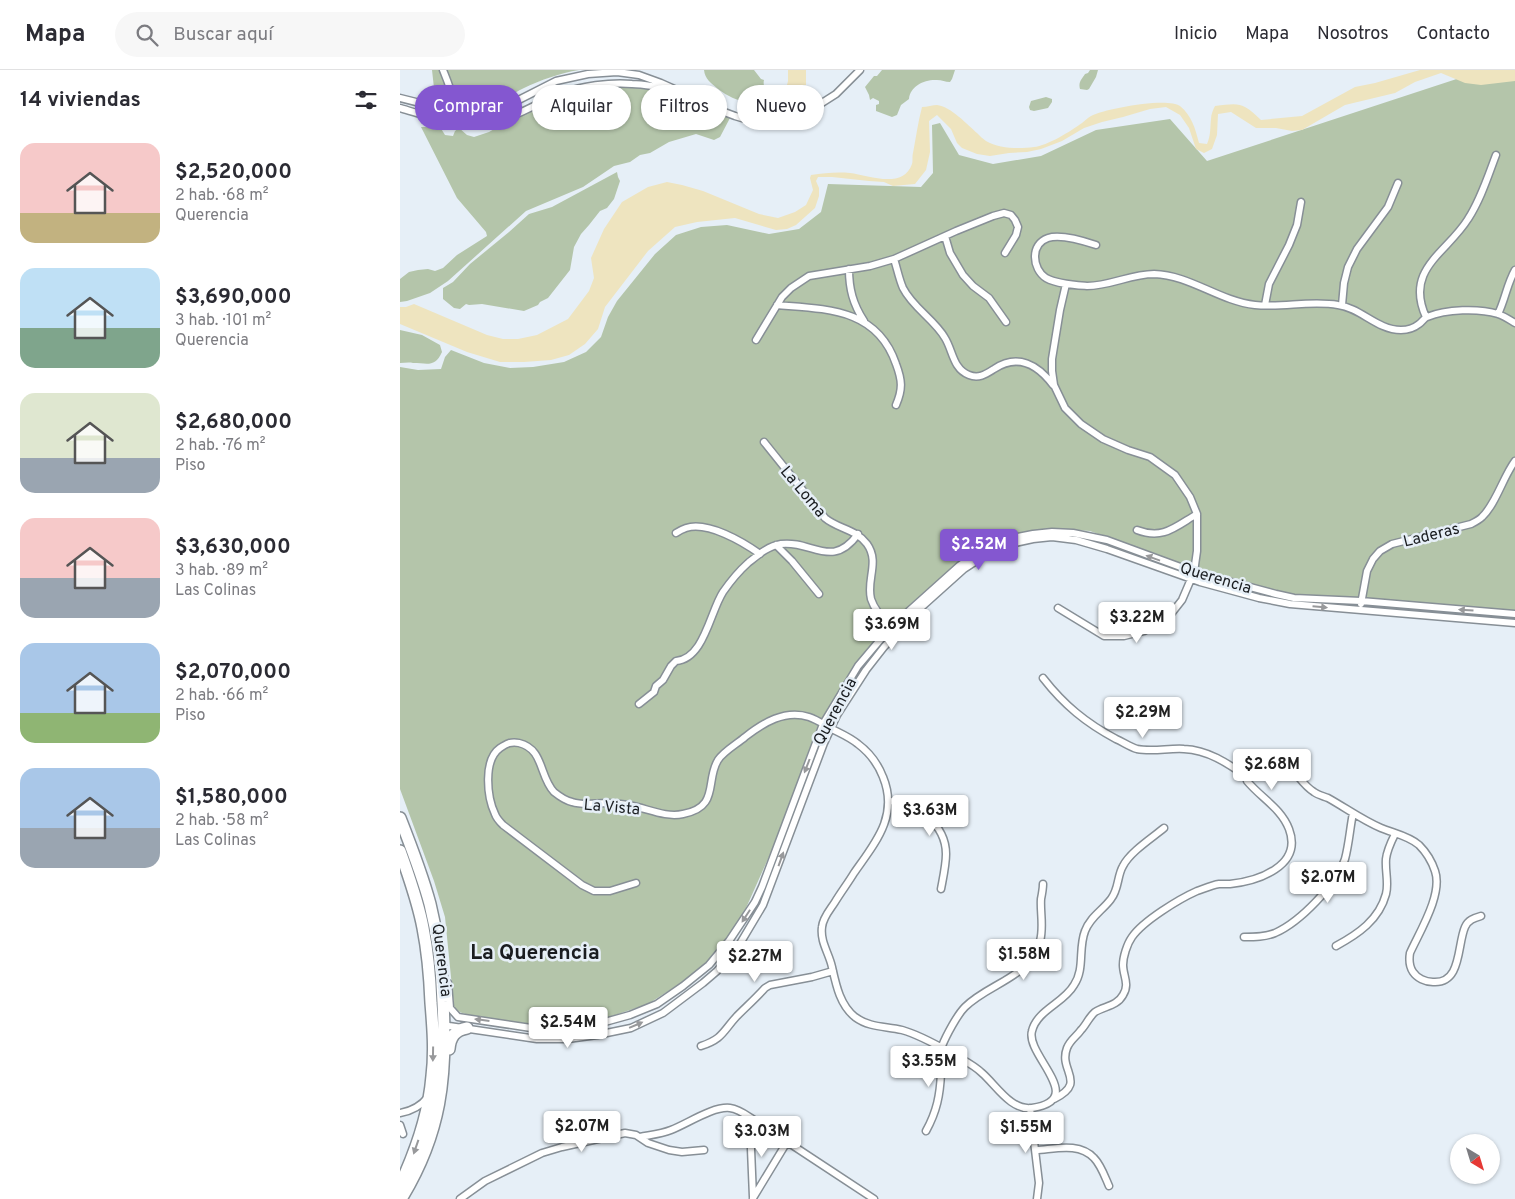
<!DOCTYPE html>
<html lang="es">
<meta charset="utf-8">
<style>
:root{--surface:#fff;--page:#f7f7f7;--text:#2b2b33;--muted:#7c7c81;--line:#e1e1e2;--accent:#8457d0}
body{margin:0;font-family:Overpass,sans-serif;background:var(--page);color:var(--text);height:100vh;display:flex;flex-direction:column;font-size:19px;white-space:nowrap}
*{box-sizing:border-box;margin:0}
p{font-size:16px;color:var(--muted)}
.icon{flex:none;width:28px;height:28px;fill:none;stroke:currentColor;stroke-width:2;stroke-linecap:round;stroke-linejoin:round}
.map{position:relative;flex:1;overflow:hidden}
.panel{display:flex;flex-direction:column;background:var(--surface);width:400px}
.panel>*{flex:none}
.top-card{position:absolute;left:15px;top:15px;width:475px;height:45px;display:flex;gap:10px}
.needle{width:32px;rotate:142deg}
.buttons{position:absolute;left:1050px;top:1064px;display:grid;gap:10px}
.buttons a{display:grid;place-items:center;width:50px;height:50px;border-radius:50%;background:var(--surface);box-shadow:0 1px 4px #0004;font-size:25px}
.price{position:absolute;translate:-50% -42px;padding:0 11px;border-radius:5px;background:#fff;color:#222;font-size:16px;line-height:32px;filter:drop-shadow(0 1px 2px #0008)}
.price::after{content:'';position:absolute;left:50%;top:30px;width:15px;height:11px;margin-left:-8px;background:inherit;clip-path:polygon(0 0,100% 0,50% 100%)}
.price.current{background:var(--accent);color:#fff}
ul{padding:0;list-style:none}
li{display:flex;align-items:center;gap:15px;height:125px;padding:0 20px}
li span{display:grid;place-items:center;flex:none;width:140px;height:100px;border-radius:15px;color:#555}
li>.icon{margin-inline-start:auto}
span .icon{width:60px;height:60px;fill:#fffc;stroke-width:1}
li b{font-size:21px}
h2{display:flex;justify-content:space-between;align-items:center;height:60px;padding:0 20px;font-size:21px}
.pill{padding:0 18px;border-radius:22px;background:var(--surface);box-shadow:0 1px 4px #0004;font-size:18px;line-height:45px}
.pill.current{background:var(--accent);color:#fff}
header{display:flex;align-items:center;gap:30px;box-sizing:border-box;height:70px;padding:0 25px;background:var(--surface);border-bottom:1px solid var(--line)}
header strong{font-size:24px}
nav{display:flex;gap:28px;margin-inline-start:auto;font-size:18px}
.search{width:350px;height:45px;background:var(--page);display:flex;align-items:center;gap:12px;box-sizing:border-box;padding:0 18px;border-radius:28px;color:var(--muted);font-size:19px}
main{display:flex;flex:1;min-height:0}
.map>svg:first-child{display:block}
.green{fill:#b4c5aa}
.sand{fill:#eee4bf}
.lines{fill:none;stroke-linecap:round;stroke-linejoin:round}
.street-casing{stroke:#878f96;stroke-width:9}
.highway-casing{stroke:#878f96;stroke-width:14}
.street{stroke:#fff;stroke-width:6}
.highway{stroke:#fff;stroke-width:11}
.oneway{fill:#98999b}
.labels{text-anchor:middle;stroke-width:5;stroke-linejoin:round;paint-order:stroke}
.street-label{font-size:16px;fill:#1a1d20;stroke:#e6eff7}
.district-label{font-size:21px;font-weight:bold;fill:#1a1d20;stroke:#e6eff7}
</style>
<header>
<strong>Mapa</strong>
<div class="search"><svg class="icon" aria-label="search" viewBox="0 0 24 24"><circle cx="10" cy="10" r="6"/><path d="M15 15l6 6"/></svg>Buscar aquí</div>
<nav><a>Inicio</a><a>Mapa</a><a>Nosotros</a><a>Contacto</a></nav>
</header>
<main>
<section class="panel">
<h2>14 viviendas<svg class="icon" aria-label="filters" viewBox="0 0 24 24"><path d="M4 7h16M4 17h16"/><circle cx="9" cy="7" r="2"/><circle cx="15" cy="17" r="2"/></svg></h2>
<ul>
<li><span style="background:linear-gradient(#f6c9c9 70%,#c2b280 0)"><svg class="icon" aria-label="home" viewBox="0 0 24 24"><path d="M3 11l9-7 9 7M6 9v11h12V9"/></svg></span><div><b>$2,520,000</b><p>2 hab. · 68 m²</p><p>Querencia</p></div></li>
<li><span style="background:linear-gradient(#bfe0f5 60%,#7fa58c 0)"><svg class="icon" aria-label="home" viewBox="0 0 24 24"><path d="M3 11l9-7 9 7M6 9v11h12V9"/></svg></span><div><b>$3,690,000</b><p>3 hab. · 101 m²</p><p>Querencia</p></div></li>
<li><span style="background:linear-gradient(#dfe7d0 65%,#9aa5b1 0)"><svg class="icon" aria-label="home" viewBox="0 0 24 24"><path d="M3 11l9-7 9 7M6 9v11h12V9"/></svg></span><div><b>$2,680,000</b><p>2 hab. · 76 m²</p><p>Piso</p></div></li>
<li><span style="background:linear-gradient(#f6c9c9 60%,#9aa5b1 0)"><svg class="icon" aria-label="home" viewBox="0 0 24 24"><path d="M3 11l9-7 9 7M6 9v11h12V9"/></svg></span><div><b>$3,630,000</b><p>3 hab. · 89 m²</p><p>Las Colinas</p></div></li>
<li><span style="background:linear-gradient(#a9c7e8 70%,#8fb573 0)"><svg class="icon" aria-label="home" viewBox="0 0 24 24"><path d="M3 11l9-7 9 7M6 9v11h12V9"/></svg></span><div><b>$2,070,000</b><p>2 hab. · 66 m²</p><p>Piso</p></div></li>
<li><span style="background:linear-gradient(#a9c7e8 60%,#9aa5b1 0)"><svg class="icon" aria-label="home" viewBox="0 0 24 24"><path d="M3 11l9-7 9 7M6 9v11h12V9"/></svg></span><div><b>$1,580,000</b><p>2 hab. · 58 m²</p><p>Las Colinas</p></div></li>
</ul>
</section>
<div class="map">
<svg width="1115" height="1129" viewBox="0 0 1115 1129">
<rect width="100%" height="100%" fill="#e6eff7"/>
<path class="green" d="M32,0H179C160,3 141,10 124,18C111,24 99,34 85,36C68,38 50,31 35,27Z
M304,0H354L361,9L364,10C362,18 369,20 363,29C346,35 331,29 318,19C311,13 305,9 304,0Z
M482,0H555L552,9L550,12C545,12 542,10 537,10C525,9 510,16 509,29L501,35L497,45L492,47L476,41V35L479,34V31L473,28L470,30L469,25L465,17L474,6H477Z
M690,0H698L696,7L689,19L687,20L680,19C678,12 682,9 685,4L688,3Z
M1084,0H1115V542L894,526L814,506L690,461L651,458L609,465L581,477L555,495L482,560L447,607L417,658L376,771L346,838L320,879L301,898L287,909L248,934L194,952L166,955H132L69,945C62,943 58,942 54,937L45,847L34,811L0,719V297L18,300L41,299L45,287L51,280L84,293L110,298L133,297L164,292L186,282L201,267L208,247L217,231L255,184L276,165L301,157L327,155L369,164L399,159L421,142L428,114L521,117L533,103L532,55L540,53L559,85L593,94L641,86L696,60L770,49L807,91Z
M227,17L262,20L277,22L330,48L320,67L314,70L296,64L269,72L250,83L240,85L230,92L214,96L183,117L126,141L48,211L30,223L7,231L0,232V209L9,202L18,200L28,199L35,201L43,198L57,185L87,166L86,162L57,128L21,57H40L45,65L53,66L55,61L59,58L67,65L74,67L89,62L96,58L112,54L123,45L155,31L197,21L209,25L218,23L221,18Z
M646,27L652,29V32L648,38L634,41L630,40L629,37L631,31Z
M217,102L218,107L220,111L214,129L207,138L200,141L189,155L181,164L174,177L170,200L148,228L140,232L138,235L124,241L82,234L69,235L66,234L60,239L54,238L43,229V218L53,212L70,194L109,162L129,144L152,137Z
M0,260L22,265L40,275L42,282C35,298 27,293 13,293C9,292 4,293 0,293Z"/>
<path class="sand" d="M388,0H406V15L393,16L387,32L383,35L367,29L368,24C375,22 379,25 385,23L388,11Z
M1020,0H1115V11L1081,15L1065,13L1041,3L1015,12L995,23L945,35L902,60L892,61L876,58H856L831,42L818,44L817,65L812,79L804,83L796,79L789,58L780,45L766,37L750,39L723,47L702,52L684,58L662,71L641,79L627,82L609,83L590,86L577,84L562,78L557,73L551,59L537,45L529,51L530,82L526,100L515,114L493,116L484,112L469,111L432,107H418L416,111L419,118V126L415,138L396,155L387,159L376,160L335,148L297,152L275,157L248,181L205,237L198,259L185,274L169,285L151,290L124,292H100L67,282L0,254V237H6L14,234L87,265L103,269H118L137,265L168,249L189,221L194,208L191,188L204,159L222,132L248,117L267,112L282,115L303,121L359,144L378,148L395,142L406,135L413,120L410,108L411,105C424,103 437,102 450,103C468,105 503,120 512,94C513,91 512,86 513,83C516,67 518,52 522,37C527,37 533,35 537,35C550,36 568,55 577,63C580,66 583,69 586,71C599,79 620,79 634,77C647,76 671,61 682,53C685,51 687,48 691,46C704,39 767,27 780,36C792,46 795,58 799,73L807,74C811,65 810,58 811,49C811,44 813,40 815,36C840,33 842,32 861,50L902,46L955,17L975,13Z"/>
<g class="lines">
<g class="street-casing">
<path id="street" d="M43,0C51,20 56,30 50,51
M0,28L72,46L97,41L156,11L188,4L217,2L239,5L261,13L299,30L319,40L335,46L352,51L368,50L400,45L414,38L436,24L460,0
M0,38C24,45 54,56 78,55C108,53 134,34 160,24C180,16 211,12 232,14C244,14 255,17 267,18
M545,166L550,183L563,205L573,216L589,228L606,252
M696,175C684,171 660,164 648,168C630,174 632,199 646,208C657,214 674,215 687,216C710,216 731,204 754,204C790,205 819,231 855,235C883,238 910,230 938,235C961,238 977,260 1001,260C1007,260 1014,258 1019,254C1022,252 1024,248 1027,247C1046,239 1079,238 1098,244C1104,246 1110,250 1115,253
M494,189C497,198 499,209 503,218C513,238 534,249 545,268C553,281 553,299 569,305C579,309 586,304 594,299C618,283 638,295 653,315
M449,199C449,219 453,234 464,251
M377,235C426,239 477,238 496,294C502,310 503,319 496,335
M865,235L869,214L889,175L897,155L901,132
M942,235L944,213L948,197L957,179L988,137L998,113
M1098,244C1105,230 1107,214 1115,200
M1026,247C1004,199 1047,183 1068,149C1081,129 1088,106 1096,85
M356,270L382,227L391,218L409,206L470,196L494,189L556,161L593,146L604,143L611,145L615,150L618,157L616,165L605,183
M364,372L425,448C438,459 456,459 467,474C480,492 466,510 471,529C475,542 486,551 494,560
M737,460C763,470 775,457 797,444
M276,463C279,461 283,459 286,458C308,451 343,472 360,484
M376,475L392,491L419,524
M961,534L967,501L973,489L980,481L992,474L1071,454C1075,452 1079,450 1082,447C1096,434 1103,407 1115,391
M658,538L704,566H724L744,561L757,554L771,544L782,530L794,502L797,481V444L790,427L775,405L750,387L728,380L703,369L681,354L665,338L654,315L652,301V289L660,240L666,214
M643,608C664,635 686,653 716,669C723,672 730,677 737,679C752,682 769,678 784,679C808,680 827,693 846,706
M239,634L254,622L256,616L263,610L271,596L276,591C304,589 310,542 323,522C330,512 339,501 348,493C358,485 368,476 381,474C412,470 432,500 458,464
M489,731C516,731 546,755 546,784C546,795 543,808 541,819
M236,813L210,821H194L182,815L103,755C101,753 96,747 95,744C87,727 83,690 100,678C106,674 111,671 119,673C144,679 139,706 154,722C159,726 167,731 172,732C184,736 195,733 207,733C214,733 222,734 228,735C247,738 265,748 283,744C320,737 305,711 318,690C324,681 337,674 345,667C363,653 385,639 409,647C418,650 426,656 434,660C442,664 451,668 458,674C470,683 478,694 483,707C499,746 475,773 454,803C448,813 441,822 435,832C430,840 423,847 422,857C420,872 429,883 432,897C436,915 440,935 455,947C470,958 486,956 502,960C520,965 537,975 553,984C563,990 574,995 582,1003C596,1015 611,1041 632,1038C689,1030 625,985 632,961C637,940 664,933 674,915C685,899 678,879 685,861C690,847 703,840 711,829C719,819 717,806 723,796C730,782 752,768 764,758
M844,867C855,867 865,867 875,863C900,852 936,815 945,789C949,774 950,758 953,743
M936,876C958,864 979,850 986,824C989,813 985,801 986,789C987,780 991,772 995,764
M48,913L50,938L58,947L131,958L167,959L194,955L230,945L257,934L283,916L309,895L329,871L355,832L362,817L423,654L458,596L491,557L559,496L583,479L599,473L612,468L633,464L652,462L673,463L707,470L794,502L876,524L894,528L961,531L1115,544
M44,954L49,956L137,969H168L197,965L231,958L263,943L303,913L317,901L338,877L363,835L424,673L437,645L466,600L484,577L515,543L564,499L587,484L615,473L633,469L652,467L676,470L707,479L800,512L859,528L890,534L1115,553
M301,976C323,969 323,961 337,946C346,937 356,928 365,918L370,915L412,907L433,901
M654,1029C688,1012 658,1001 667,978C670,970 677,966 681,960C686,955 689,947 695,942C705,936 717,936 723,925C730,914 723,906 723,895C723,887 727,874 732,867C743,851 779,829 797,821C803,819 812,815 819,814C822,814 826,814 830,814C858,811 903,796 889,759C881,738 861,728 847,711C844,695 863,685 878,689C893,694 900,714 914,722C918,725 923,726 928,728C946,738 962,750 981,758C993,763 1009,766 1019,775C1026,782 1032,792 1035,801C1043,824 1020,861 1010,883C1009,889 1009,896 1013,902C1017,908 1025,912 1033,912C1062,914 1057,875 1065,857C1068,850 1074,848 1081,846
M630,1038L639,1113L637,1129
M0,1043C12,1041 21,1036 28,1027
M351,1048V1079L353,1127
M0,1055L3,1064
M526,1061C537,1041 540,1025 541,1003C541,995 540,984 542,976C546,966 557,945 565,937C589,913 630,908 640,871C644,857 640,842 641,829C642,824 643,819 643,814
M240,1067C250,1065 261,1064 271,1060C287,1054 313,1036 330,1038C338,1039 345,1044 351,1048L474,1129
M636,1080C655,1079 679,1072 694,1088C701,1095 705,1107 709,1116
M353,1128L387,1072
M60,1129L85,1111L142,1083L162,1077L225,1063L236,1065L248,1073L269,1080L282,1082L304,1080"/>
</g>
<g class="highway-casing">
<path id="highway" d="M0,748C11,776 22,804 30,834C38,866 42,899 43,932C47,1007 41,1064 1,1129
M0,781C9,807 18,831 23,858C28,883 30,908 31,933C33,957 35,982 32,1006C29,1043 16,1081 0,1115
M49,979C50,967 55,960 67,958"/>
</g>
<use href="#street" class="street"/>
<use href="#highway" class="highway"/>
</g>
<defs><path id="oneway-solid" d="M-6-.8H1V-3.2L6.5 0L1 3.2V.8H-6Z" transform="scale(1.25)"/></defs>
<g class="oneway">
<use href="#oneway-solid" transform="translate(753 488) rotate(-160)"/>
<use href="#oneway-solid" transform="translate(920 537) rotate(5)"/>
<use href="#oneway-solid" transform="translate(1066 540) rotate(-176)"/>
<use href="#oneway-solid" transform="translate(407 696) rotate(111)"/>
<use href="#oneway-solid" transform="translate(381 789) rotate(-70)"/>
<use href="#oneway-solid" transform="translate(346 846) rotate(123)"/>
<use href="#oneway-solid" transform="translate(82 950) rotate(-173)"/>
<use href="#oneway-solid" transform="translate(236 955) rotate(-23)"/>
<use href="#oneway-solid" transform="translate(33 984) rotate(91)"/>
<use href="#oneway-solid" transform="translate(16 1077) rotate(109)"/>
</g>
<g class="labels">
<g class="street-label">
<text transform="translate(404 421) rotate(50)" y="6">La Loma</text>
<text transform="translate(1031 464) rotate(-14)" y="6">Laderas</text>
<text transform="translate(816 507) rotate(17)" y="6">Querencia</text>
<text transform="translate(434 641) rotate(-62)" y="6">Querencia</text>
<text transform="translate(212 736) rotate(5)" y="6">La Vista</text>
<text transform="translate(43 890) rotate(83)" y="6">Querencia</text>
</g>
<g class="district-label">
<text x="135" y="889">La Querencia</text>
</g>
</g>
</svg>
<div class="buttons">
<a><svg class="needle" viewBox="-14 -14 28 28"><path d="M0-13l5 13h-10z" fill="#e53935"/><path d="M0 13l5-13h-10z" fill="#7c7c81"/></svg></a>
</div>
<b class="price current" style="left:579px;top:501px">$2.52M</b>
<b class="price" style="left:737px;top:574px">$3.22M</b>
<b class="price" style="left:492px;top:581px">$3.69M</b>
<b class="price" style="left:743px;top:669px">$2.29M</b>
<b class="price" style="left:872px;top:721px">$2.68M</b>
<b class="price" style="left:530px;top:767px">$3.63M</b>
<b class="price" style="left:928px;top:834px">$2.07M</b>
<b class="price" style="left:624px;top:911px">$1.58M</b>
<b class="price" style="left:355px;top:913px">$2.27M</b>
<b class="price" style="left:168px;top:979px">$2.54M</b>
<b class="price" style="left:529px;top:1018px">$3.55M</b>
<b class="price" style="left:182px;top:1083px">$2.07M</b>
<b class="price" style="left:626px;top:1084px">$1.55M</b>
<b class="price" style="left:362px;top:1088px">$3.03M</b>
<div class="top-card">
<a class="pill current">Comprar</a>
<a class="pill">Alquilar</a>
<a class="pill">Filtros</a>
<a class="pill">Nuevo</a>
</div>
</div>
</main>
